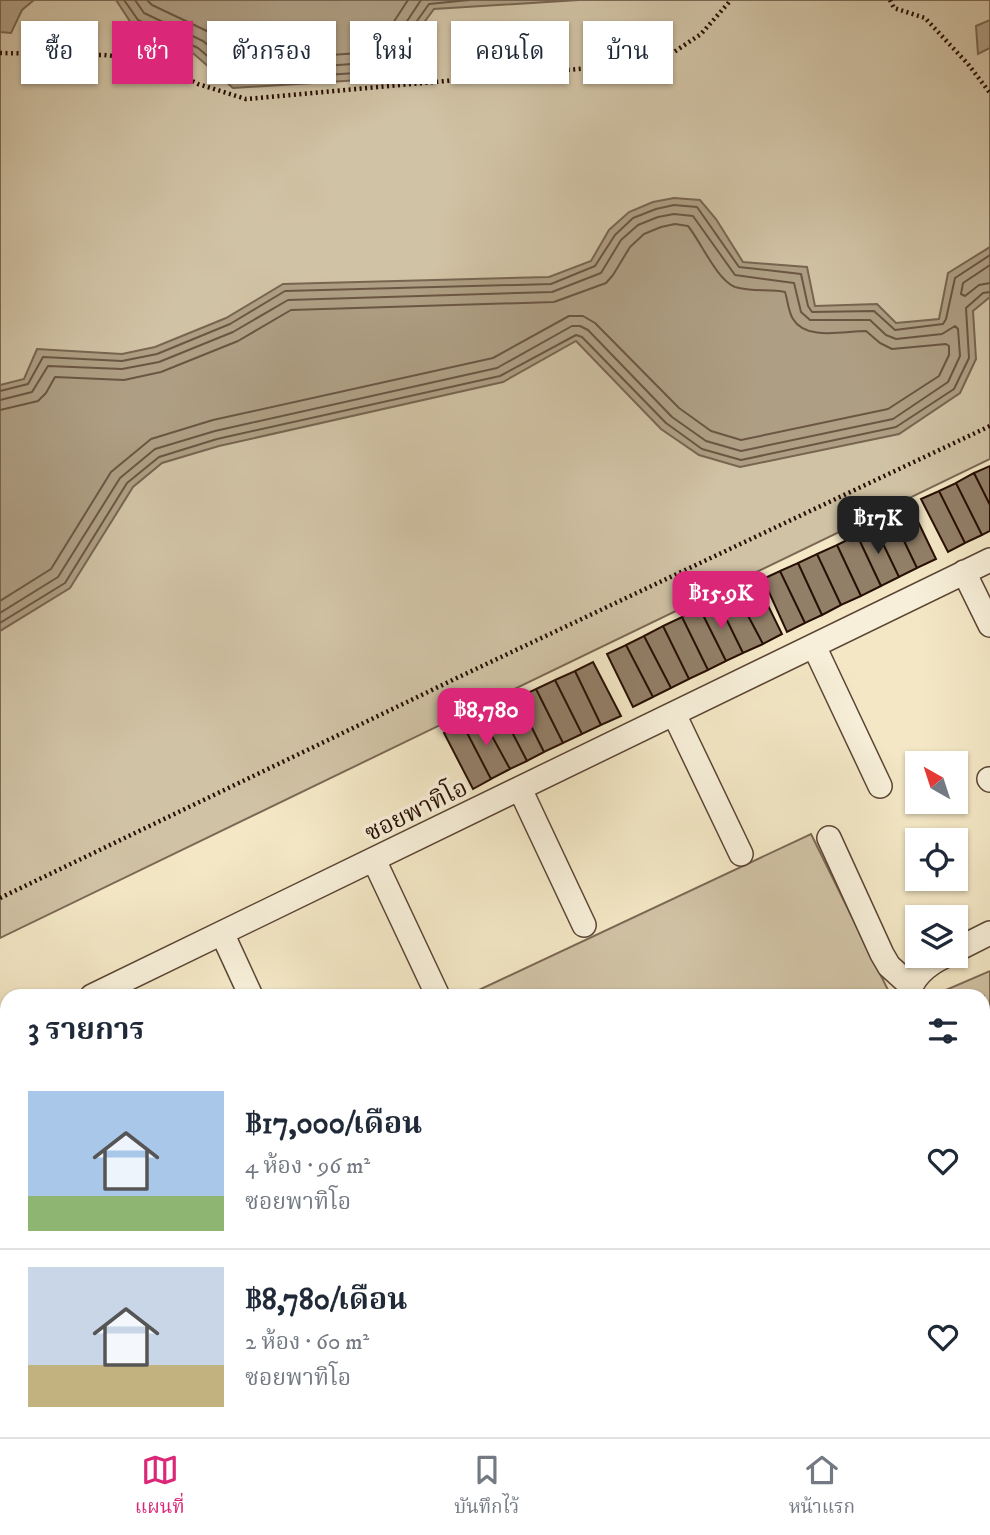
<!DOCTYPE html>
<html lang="th">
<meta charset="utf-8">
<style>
:root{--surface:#fff;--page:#f6f6f7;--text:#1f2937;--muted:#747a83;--line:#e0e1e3;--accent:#db2777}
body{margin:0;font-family:"IM FELL DW Pica","Noto Serif Thai",serif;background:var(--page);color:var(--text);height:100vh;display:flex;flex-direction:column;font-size:26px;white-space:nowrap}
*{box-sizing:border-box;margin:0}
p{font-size:23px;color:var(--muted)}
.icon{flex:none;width:38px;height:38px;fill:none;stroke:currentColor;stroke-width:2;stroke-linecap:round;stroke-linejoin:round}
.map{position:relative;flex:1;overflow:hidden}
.details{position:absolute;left:0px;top:989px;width:990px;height:450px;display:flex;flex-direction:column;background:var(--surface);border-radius:21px 21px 0 0;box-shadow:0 2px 5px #0004}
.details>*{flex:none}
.guide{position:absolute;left:21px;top:21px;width:948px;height:63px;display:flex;gap:14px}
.needle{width:46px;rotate:321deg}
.buttons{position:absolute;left:905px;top:751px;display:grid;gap:14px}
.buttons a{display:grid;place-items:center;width:63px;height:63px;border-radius:0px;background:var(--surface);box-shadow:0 2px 5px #0004;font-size:35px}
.price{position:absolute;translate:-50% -60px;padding:0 16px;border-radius:14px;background:var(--accent);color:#fff;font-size:23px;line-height:46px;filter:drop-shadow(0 2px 4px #0008)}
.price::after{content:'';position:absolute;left:50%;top:42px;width:21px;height:16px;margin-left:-10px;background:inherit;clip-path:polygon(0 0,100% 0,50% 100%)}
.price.active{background:#222;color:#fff}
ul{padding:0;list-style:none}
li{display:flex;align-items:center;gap:21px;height:175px;padding:0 28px}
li+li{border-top:2px solid var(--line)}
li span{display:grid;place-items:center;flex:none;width:196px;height:140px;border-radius:0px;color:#555}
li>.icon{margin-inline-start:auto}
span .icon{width:84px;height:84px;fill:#fffc;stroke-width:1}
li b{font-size:30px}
h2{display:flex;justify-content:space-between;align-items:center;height:84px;padding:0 28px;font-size:30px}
.pill{padding:0 24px;border-radius:0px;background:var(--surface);box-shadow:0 2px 5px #0004;font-size:24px;line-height:63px}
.pill.active{background:var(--accent);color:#fff}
.dock{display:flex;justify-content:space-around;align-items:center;height:98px;border-top:2px solid var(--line);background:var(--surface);font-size:19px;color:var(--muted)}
.dock a{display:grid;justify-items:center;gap:4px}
.dock .active{color:var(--accent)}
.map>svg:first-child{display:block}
.green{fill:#d0c2a4;stroke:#7c6854;stroke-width:2}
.water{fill:#ae9e83;stroke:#786550;stroke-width:2}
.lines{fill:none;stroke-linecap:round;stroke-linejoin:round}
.shore{stroke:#6b5643;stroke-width:2}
.building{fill:#927f68;stroke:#280f03;stroke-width:2}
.minor-casing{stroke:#5b4534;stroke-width:26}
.path{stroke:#280f03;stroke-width:4.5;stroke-dasharray:2 3.5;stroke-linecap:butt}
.minor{stroke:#f7efd9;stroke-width:23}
.labels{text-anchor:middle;stroke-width:7;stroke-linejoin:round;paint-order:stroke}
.street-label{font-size:24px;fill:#280f03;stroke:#f7efd9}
</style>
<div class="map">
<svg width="990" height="1437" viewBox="0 0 990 1437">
<rect width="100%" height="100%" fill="#f3e7c5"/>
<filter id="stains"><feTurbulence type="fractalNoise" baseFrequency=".00286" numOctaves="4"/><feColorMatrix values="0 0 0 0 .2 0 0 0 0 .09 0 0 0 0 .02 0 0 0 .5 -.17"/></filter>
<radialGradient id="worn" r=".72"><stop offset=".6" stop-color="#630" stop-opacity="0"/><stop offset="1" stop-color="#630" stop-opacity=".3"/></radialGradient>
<path class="green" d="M0,0H990V459L0,938Z
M811,834L891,996H466Z
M990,971V1188L984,1179V996H932Z
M7,1046V1111L0,1114V1050Z
M7,1212V1432H17L0,1437V1215Z"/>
<path class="water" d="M0,0H34L22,10L11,33L0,32Z
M116,0H579L434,9L412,39L391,78L233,88L194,54L133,26Z
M990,20V48L978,54L976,26Z
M674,198L700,200L716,219L743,262L807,267L815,306L877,304L896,323L939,319L948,273L990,247V297L973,311L976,359L960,393L899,434L740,467L699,455L661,429L576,341L503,382L219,446L162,463L133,487L70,588L0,631V385L24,379L37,349L122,354L155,347L226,318L283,284L549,277L591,261L609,230L629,212L653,202Z"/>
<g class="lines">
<path class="shore" d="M124,0L138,20L198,48L237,81L386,71L407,35L429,4L469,0
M135,0L144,13L203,41L240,72L380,62L421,0
M147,0L152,5L209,32L243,61L374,52L408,0
M990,265L963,283L961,294L965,296L979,285L990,283
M0,391L28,384L43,357L122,361L157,354L230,324L285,291L551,284L595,266L615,235L633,218L656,209L674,205L697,207L739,267L801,274L808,306L812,312L874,311L895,330L943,324L946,319L955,278L990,255
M0,400L32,392L48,366L122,369L159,362L233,332L288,300L552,292L601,273L621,240L638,225L658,217L674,214L693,216L735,275L794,283L801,312L810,320H870L886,335L896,339L942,334L955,326L958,329L960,356L948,382L893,419L741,451L706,441L672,417L588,330L580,326H572L497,368L215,431L155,449L120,478L58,577L0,613
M0,410L38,401L46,393L55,377L124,380L161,372L238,341L291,310L554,302L606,283L613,275L630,247L644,234L661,227L675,224L688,226C701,242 717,280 735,287C751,292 769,289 785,292C788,301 788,311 793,319C806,341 844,331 866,331L880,343L892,349L946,344L949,346V355L939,376L888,409L741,440L711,431L679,408L595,323L583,316H569L493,358L213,420L151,439L111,472L51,569L0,601
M0,623L65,583L127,483L159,457L217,439L500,376L576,335L582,337L666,423L702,449L741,460L896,427L954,389L969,358L966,308L983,293L990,292"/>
</g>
<path class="building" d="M990,466V505L974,473Z
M974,473L990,505V531L982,535L956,483Z
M956,483L982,535L965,543L939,491Z
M939,491L965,543L948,552L921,499Z
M912,509L936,559L917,568L893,518Z
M893,518L917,568L899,577L875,527Z
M875,527L899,577L881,586L857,535Z
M857,535L881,586L861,596L837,545Z
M837,545L861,596L841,605L817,554Z
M817,554L841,605L822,615L798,563Z
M798,563L822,615L805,623L780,571Z
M780,571L805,623L787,632L763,579Z
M756,581L782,634L763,644L735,591Z
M735,591L763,644L743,653L717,600Z
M717,600L743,653L726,661L700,609Z
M700,609L726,661L708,670L682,617Z
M682,617L708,670L689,679L663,626Z
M663,626L689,679L671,688L644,636Z
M644,636L671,688L653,697L626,645Z
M626,645L653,697L633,707L607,654Z
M593,662L621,716L601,725L575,671Z
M575,671L601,725L582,734L555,680Z
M555,680L582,734L563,743L536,689Z
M536,689L563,743L544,752L517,698Z
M517,698L544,752L527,761L499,707Z
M499,707L527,761L510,769L481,716Z
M481,716L510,769L491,779L463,725Z
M463,725L491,779L473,789L444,733Z"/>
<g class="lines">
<g class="minor-casing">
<path id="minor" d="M964,572L990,625
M814,646L880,786
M674,714L741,854
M989,779L990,780
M520,789L584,925
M829,838L882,954L889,966L910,985
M374,860L437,994
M222,933L251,996
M956,950L990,933
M92,996L990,560
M908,996C912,977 928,964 945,956
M0,1039L7,1036
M0,1126L7,1123
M984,1187L990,1203
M984,1304L990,1301
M610,1437L626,1432"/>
</g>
<path class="path" d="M890,0L894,8L925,18L968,64L990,93
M0,53L104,55L152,60L198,84L246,99L623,65L665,58L701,34L731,0
M0,898L461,676L990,426"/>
<use href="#minor" class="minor"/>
</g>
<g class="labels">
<g class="street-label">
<text transform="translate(416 810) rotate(-26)" y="8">ซอยพาทิโอ</text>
</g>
</g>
<rect width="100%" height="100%" filter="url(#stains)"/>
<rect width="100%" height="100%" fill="url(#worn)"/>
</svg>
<div class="buttons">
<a><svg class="needle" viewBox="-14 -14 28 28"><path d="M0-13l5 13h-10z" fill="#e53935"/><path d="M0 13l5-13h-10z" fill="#747a83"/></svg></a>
<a><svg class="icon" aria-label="locate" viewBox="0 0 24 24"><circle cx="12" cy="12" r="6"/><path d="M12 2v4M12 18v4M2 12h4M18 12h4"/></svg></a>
<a><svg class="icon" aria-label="layers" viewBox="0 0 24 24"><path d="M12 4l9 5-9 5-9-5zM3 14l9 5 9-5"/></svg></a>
</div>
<b class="price active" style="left:878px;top:556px">฿17K</b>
<b class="price" style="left:721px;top:631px">฿15.9K</b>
<b class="price" style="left:486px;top:748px">฿8,780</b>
<div class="guide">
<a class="pill">ซื้อ</a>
<a class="pill active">เช่า</a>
<a class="pill">ตัวกรอง</a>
<a class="pill">ใหม่</a>
<a class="pill">คอนโด</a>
<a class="pill">บ้าน</a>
</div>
<section class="details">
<h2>3 รายการ<svg class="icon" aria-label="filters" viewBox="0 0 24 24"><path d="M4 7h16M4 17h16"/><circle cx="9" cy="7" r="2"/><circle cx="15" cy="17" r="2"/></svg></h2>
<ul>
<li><span style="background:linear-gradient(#a9c7e8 75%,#8fb573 0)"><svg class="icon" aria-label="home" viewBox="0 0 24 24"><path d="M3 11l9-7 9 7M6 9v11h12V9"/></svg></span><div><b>฿17,000/เดือน</b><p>4 ห้อง · 96 m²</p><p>ซอยพาทิโอ</p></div><svg class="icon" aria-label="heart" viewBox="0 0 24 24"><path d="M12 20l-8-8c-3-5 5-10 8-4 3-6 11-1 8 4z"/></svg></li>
<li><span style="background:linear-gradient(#c9d6e8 70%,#c2b280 0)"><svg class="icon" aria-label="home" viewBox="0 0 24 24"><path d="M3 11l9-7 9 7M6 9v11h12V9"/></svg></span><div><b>฿8,780/เดือน</b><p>2 ห้อง · 60 m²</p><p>ซอยพาทิโอ</p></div><svg class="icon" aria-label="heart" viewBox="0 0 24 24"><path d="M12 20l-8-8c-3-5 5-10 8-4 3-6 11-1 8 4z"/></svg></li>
</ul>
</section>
</div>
<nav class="dock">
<a class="active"><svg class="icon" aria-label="map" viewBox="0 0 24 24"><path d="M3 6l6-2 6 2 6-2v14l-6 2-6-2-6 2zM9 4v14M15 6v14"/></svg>แผนที่</a>
<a><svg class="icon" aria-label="saved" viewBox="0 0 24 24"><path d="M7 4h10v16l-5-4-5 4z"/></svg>บันทึกไว้</a>
<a><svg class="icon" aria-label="home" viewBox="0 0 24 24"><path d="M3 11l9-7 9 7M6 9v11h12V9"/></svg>หน้าแรก</a>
</nav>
